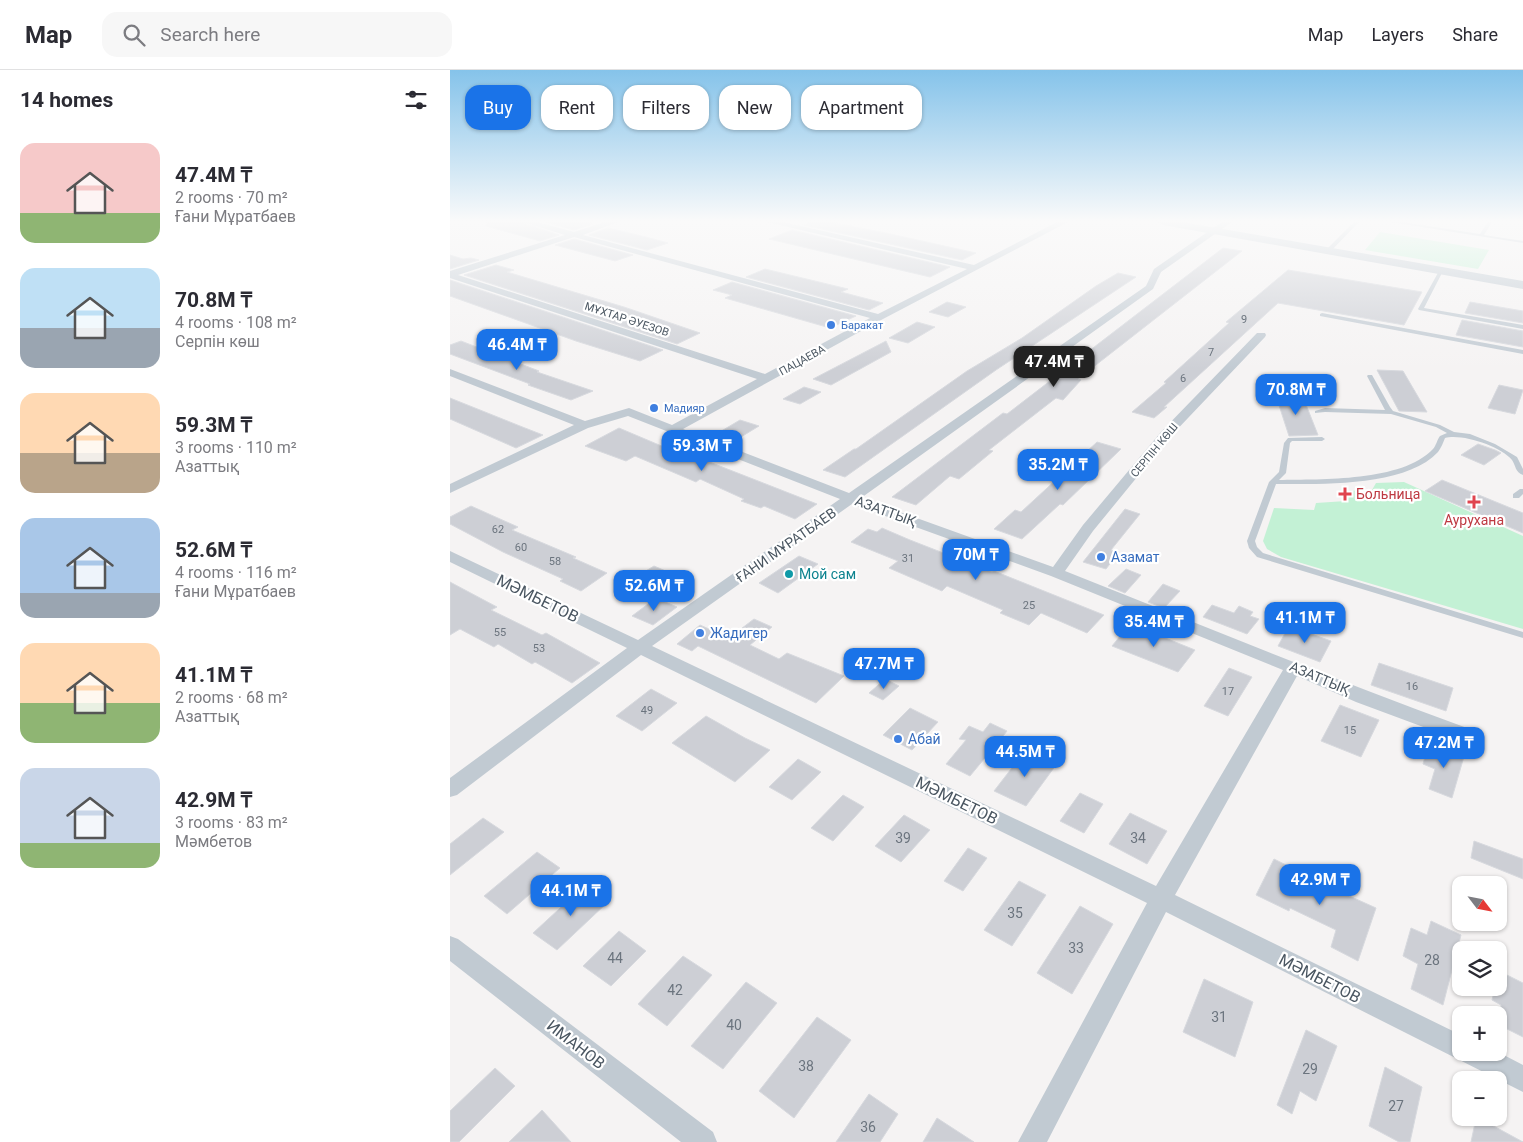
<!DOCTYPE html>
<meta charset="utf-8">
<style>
:root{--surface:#fff;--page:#f7f7f7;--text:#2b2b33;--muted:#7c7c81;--line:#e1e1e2;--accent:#1a73e8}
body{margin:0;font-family:Roboto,sans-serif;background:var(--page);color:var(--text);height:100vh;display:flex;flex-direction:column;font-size:19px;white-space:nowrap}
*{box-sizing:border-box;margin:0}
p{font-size:16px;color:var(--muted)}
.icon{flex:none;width:28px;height:28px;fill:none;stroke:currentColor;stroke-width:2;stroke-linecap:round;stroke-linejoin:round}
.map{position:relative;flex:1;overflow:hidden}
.details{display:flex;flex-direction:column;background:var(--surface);width:450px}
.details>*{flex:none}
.hud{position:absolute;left:15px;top:15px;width:475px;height:45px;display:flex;gap:10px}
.needle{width:32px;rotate:122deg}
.controls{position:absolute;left:1002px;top:806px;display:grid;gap:10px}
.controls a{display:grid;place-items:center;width:55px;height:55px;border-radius:10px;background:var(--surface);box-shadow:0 1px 4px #0004;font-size:25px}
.price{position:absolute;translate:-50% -42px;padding:0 11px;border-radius:10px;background:var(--accent);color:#fff;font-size:16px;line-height:32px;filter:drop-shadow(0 1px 2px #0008)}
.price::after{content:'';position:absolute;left:50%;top:30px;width:15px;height:11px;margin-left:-8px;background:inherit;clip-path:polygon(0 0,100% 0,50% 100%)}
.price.on{background:#222;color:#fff}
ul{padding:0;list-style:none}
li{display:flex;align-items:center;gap:15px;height:125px;padding:0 20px}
li span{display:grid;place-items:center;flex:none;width:140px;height:100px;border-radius:15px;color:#555}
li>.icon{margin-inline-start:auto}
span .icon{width:60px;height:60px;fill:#fffc;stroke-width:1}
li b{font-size:21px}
h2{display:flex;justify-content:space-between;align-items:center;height:60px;padding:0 20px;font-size:21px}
.pill{padding:0 18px;border-radius:15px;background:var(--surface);box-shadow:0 1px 4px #0004;font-size:18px;line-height:45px}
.pill.on{background:var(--accent);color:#fff}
header{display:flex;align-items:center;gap:30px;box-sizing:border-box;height:70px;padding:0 25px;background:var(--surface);border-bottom:1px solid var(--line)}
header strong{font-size:24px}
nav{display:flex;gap:28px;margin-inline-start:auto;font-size:18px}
.search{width:350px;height:45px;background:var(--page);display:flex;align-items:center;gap:12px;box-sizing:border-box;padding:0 18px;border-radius:15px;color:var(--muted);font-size:19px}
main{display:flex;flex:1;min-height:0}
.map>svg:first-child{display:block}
.green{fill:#c3f1d5}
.building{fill:#cdcfd5;stroke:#d7d9de}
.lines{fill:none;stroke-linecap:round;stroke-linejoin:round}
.service{fill:#c1cad2;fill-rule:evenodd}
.minor{fill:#c1cad2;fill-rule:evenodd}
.tertiary{fill:#c1cad2;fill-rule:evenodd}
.shop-dot{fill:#3f7fe0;stroke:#fff;stroke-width:2}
.health-dot{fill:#e0444e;stroke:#fff;stroke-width:2}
.culture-dot{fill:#0f9aa8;stroke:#fff;stroke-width:2}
.labels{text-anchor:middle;stroke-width:4.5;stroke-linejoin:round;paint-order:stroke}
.far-street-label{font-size:11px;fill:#4a5661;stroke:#fff}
.number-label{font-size:11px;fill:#6b747e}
.far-shop-label{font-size:11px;fill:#366cbe;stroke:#fff;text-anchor:start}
.health-label{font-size:14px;fill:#be3a42;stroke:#fff;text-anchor:start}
.street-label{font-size:14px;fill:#4a5661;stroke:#fff}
.shop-label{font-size:14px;fill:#366cbe;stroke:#fff;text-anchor:start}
.culture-label{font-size:14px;fill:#0d838f;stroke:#fff;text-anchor:start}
.near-number-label{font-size:14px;fill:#6b747e}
.near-street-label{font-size:16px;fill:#4a5661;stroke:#fff}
</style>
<header>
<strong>Map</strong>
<div class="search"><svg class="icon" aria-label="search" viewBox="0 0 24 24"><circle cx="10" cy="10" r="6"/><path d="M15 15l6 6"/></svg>Search here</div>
<nav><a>Map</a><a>Layers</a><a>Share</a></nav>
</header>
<main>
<section class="details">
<h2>14 homes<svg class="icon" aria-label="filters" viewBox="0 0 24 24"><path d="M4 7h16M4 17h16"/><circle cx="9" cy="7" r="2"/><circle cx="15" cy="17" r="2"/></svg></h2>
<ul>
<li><span style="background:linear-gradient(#f6c9c9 70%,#8fb573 0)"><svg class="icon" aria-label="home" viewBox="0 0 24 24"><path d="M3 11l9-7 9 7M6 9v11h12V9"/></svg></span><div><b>47.4M ₸</b><p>2 rooms · 70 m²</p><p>Ғани Мұратбаев</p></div></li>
<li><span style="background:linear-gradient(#bfe0f5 60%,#9aa5b1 0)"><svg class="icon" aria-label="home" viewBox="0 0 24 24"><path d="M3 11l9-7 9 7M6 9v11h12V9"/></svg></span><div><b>70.8M ₸</b><p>4 rooms · 108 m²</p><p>Серпін көш</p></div></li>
<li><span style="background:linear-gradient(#ffd9b3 60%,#b9a48a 0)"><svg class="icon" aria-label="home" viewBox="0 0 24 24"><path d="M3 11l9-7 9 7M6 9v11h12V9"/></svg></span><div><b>59.3M ₸</b><p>3 rooms · 110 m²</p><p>Азаттық</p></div></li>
<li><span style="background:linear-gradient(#a9c7e8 75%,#9aa5b1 0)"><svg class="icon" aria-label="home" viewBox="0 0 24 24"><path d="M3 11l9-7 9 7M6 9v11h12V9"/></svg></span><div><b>52.6M ₸</b><p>4 rooms · 116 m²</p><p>Ғани Мұратбаев</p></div></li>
<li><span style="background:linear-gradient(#ffd9b3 60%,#8fb573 0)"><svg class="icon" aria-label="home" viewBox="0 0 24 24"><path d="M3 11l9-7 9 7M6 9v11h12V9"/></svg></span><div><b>41.1M ₸</b><p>2 rooms · 68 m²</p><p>Азаттық</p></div></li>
<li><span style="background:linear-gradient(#c9d6e8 75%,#8fb573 0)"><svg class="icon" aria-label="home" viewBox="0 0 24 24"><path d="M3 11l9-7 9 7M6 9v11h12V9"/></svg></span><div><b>42.9M ₸</b><p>3 rooms · 83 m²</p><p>Мәмбетов</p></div></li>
</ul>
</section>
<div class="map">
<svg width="1073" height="1072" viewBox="0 0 1073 1072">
<rect width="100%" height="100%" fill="#f5f3f3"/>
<path class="green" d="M930,162L1039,180L1028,199L915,180Z
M954,412L1073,466V559L831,487L817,479L813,471L824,438L864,440L866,433L896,431L894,421L922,420L926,413Z"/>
<path class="building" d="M37,152H71L109,165L90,171L36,156Z
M95,152H136L143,154L124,160Z
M361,152H380L436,163L526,183L512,190L354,155Z
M158,158L196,167L218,173L197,180L139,165Z
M342,160L500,197L480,207L319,169Z
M124,169L183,185L165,191L105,175Z
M773,178L792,181L628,309L631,310L613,330L606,328L539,380L543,381L509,409L500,406L466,435L442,427L553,343L557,344Z
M0,185L13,189L21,188L29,190L0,199Z
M46,195L64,200L57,202L174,237L250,263L227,274L14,205Z
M315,199L398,219L391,222L433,233L419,240L296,207Z
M838,200L972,222L954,255L828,233L714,337H717L704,348L682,342L716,313L714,312L779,253L776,252Z
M668,203L686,207L546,300L395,407L373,400L404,379H406L517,301L572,268L646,216Z
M0,210L213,280L190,291L126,271L0,226Z
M282,212L406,246L380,258L275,228L282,225L263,220Z
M497,232L516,237L498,247L479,242Z
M1020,232L1073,241V253L1015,243Z
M1012,250L1073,261V277L1006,265Z
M467,252L485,257L458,273L439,268Z
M11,271L89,301L87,302L143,321L121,330L78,315L80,314L0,284V275Z
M436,271L441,282L381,315L363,309Z
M927,300L953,301L977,342L949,341Z
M1049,315L1073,320L1065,344L1038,338Z
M354,317L371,322L350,334L333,329Z
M826,326L853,327L868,365L839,366Z
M0,328L75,358L93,365L66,378L0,349Z
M290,350L309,356L286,370L268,363Z
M169,358L221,380L224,379L262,393L367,434L345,449L314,436L311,438L291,431L294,429L250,409L246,412L185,386L176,391L135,376Z
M647,372L671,379L613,435L610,434L572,469L544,459L565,440L571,442Z
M1028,374L1045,380L1051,383L1034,395L1011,385Z
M992,410L1073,443V463L975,421Z
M21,436L68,457L62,460L126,487L123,488L157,503L131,521L110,511L113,509L53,482L0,454V447Z
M675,439L690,444L661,480L669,482L656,499L633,492Z
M432,458L460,470L542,502L544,501L654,545L637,563L591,543L579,555L550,543L553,540L497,516L492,521L439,498L448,491L401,472L418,459L427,462Z
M349,486L368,494L328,523L309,513Z
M204,496L218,502L196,517L181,510Z
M676,499L691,505L675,523L658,516Z
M0,512L47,537L41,540L92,565L96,563L150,593L122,613L85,592L82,594L48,574L44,577L10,559L0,565Z
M713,514L730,521L714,538L698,532Z
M206,528L227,537L203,555L182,546Z
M762,535L784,543L789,536L803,542L800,546L809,549L797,564L753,547Z
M304,549L322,557L300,575L329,589L337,583L394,606L366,633L248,576L242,581L227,574L250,555L279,568Z
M680,554L703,563L745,580L728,602L662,576Z
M839,556L881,571L870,592L828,576Z
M929,593L1003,618L996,641L921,615Z
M779,598L802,607L778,646L754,636Z
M435,609L449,616L433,630L419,623Z
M201,619L227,633L192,661L166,646Z
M890,635L929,650L911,687L871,671Z
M460,638L488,652L462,680L433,665Z
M256,646L295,668L320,680L285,712L222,673Z
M540,653L557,661L550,670L556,672L554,679L544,677L520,706L496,694L516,670L509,669L519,656L533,662Z
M993,675L1015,683L1002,728L979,719L985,699L973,694L978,676L991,681Z
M575,681L606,695L576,736L544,721Z
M348,689L371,702L342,730L319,717Z
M630,723L653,734L634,763L610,751Z
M393,725L414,737L383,771L361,758Z
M680,743L717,761L697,794L659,774Z
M454,745L480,760L451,792L425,776Z
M33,748L54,762L0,805V774Z
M1024,771L1073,789V809L1021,788Z
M518,778L537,788L513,821L494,811Z
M87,782L110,798L57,844L34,826Z
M824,789L856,805L855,806L926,838L908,891L881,877L886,860L840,838L839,841L806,825Z
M569,811L596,825L562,876L534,860Z
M135,815L159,831L107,880L83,863Z
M630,836L663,854L622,924L587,903Z
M981,851L1011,865L993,935L961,919L968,894L953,886L961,858L977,865Z
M169,861L196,881L161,916L133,896Z
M233,886L262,905L217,956L188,934Z
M1049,901L1073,913V967L1049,955L1051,935L1042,930L1045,918H1049Z
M754,909L803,932L785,987L733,962Z
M296,912L327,933L273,999L241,976Z
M367,947L401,970L344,1048L309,1021Z
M856,960L887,976L866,1031L850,1021L842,1044L827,1035Z
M935,997L972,1017L960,1072H949L919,1056Z
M45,998L65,1016L9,1072H0V1041Z
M419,1024L448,1044L430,1072H386Z
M92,1040L121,1072H59Z
M487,1048L524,1072H473Z
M1026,1048H1029L1073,1072H1021Z"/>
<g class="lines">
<path class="service" d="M904,152H909L880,182H876V180Z
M940,152H952L1030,164L1038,152H1042L1034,165L1073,171V173Z
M991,200L993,201L974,238L1073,255V259L969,240L968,239L989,201Z
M872,243L1073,280V284L870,246V244Z
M918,305H922L940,337L943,341L990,355L1004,362L1020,364L1045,374L1067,387L1073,399V405C1065,402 1066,396 1062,390C1051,376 1011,363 995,368C993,373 991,378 988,382C956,417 870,414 826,414L805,471L807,477L813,483L1073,562V568L807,487L799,478L797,471L819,412L829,402L834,373L838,368L872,367L875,369L872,371H842L840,373L836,403L829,410C871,409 952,412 983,379C986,376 987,370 990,366L997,363L986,357L941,344L875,342L865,343V341L875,338L935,340L917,306Z
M1070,419H1073V424L1069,428H1063V424Z"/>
<path class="minor" d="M73,152H87L124,162L155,152H168L133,165L428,244L517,199L317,152H333L524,195L607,152H618L433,249L233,359L399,423L696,216L704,199L772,152H782L711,202L703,219L411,428L603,497L633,455L711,362L807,263H815L816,265L815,267L719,368L643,461L615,501C749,554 882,609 1017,658L1020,663L1017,668L1010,670L1003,668L906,632L847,606L725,825L1011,965V982H1048L1073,995V1022L716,842L597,1072H568L697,833L191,585L7,725L0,727V708L177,578L0,492V481L188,570L390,429L178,346L138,358L0,423V414L124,355L0,306V299L135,351L179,338L222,355L307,309L0,208V201L115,165ZM124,167L420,248L315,304L8,205ZM402,434L601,506L833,600L706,816L202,576Z
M0,866L8,869L263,1062L267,1072H231L0,891Z"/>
<path class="tertiary" d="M708,152H732L1073,211V219L713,155Z"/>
</g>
<linearGradient id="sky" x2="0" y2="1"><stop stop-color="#85c3ea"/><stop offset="0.5" stop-color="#fafafa"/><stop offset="1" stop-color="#fafafa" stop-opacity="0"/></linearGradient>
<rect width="1073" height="302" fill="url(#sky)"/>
<g class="shop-dot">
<circle cx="381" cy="255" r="5"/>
<circle cx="204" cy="338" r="5"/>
<circle cx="651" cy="487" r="5"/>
<circle cx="250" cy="563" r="5"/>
<circle cx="448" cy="669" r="5"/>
</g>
<g class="health-dot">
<path d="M892.5 416.5h5v5h5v5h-5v5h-5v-5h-5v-5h5z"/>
<path d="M1021.5 424.5h5v5h5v5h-5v5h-5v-5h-5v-5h5z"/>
</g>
<circle class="culture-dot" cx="339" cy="504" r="5"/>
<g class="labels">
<g class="far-street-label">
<text transform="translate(177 249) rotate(18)" y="4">МҰХТАР ӘУЕЗОВ</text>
<text transform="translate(352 290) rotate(-29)" y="4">ПАЦАЕВА</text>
<text transform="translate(704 380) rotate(-50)" y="4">СЕРПІН КӨШ</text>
</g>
<g class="number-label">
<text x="794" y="253">9</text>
<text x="761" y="286">7</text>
<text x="733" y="312">6</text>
<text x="48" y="463">62</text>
<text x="71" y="481">60</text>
<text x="458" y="492">31</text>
<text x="105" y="495">58</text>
<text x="579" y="539">25</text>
<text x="50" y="566">55</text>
<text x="89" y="582">53</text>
<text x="962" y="620">16</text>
<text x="778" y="625">17</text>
<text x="197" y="644">49</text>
<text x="900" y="664">15</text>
</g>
<g class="far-shop-label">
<text x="391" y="259">Баракат</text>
<text x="214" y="342">Мадияр</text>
</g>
<g class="health-label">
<text x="906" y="429">Больница</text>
<text x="1024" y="455" text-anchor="middle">Аурухана</text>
</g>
<g class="street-label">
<text transform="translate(436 441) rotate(20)" y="5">АЗАТТЫҚ</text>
<text transform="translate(336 475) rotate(-35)" y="5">ҒАНИ МҰРАТБАЕВ</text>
<text transform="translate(870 608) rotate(23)" y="5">АЗАТТЫҚ</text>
</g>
<g class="shop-label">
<text x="661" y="492">Азамат</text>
<text x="260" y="568">Жадигер</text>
<text x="458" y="674">Абай</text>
</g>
<g class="culture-label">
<text x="349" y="509">Мой сам</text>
</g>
<g class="near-number-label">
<text x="453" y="773">39</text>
<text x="688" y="773">34</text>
<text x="565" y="848">35</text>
<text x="626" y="883">33</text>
<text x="165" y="893">44</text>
<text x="982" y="895">28</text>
<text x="225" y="925">42</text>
<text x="769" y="952">31</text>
<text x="284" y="960">40</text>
<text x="356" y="1001">38</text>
<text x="860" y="1004">29</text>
<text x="946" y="1041">27</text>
<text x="418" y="1062">36</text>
</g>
<g class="near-street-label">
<text transform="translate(88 528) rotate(26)" y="6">МӘМБЕТОВ</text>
<text transform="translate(507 730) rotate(26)" y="6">МӘМБЕТОВ</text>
<text transform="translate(870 908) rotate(27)" y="6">МӘМБЕТОВ</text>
<text transform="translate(126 974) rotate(38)" y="6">ИМАНОВ</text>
</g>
</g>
</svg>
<div class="controls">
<a><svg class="needle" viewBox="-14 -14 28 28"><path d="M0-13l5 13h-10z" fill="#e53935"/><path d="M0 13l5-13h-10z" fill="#7c7c81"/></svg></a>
<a><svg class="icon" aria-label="layers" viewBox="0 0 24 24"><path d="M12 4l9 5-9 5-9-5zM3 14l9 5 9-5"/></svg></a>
<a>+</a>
<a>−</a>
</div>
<b class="price" style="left:67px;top:301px">46.4M ₸</b>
<b class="price on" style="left:604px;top:318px">47.4M ₸</b>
<b class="price" style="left:846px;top:346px">70.8M ₸</b>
<b class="price" style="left:252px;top:402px">59.3M ₸</b>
<b class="price" style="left:608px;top:421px">35.2M ₸</b>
<b class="price" style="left:526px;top:511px">70M ₸</b>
<b class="price" style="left:204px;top:542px">52.6M ₸</b>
<b class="price" style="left:855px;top:574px">41.1M ₸</b>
<b class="price" style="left:704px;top:578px">35.4M ₸</b>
<b class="price" style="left:434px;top:620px">47.7M ₸</b>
<b class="price" style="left:994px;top:699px">47.2M ₸</b>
<b class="price" style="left:575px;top:708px">44.5M ₸</b>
<b class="price" style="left:870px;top:836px">42.9M ₸</b>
<b class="price" style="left:121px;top:847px">44.1M ₸</b>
<div class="hud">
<a class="pill on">Buy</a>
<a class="pill">Rent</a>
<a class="pill">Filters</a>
<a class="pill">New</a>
<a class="pill">Apartment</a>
</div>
</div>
</main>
